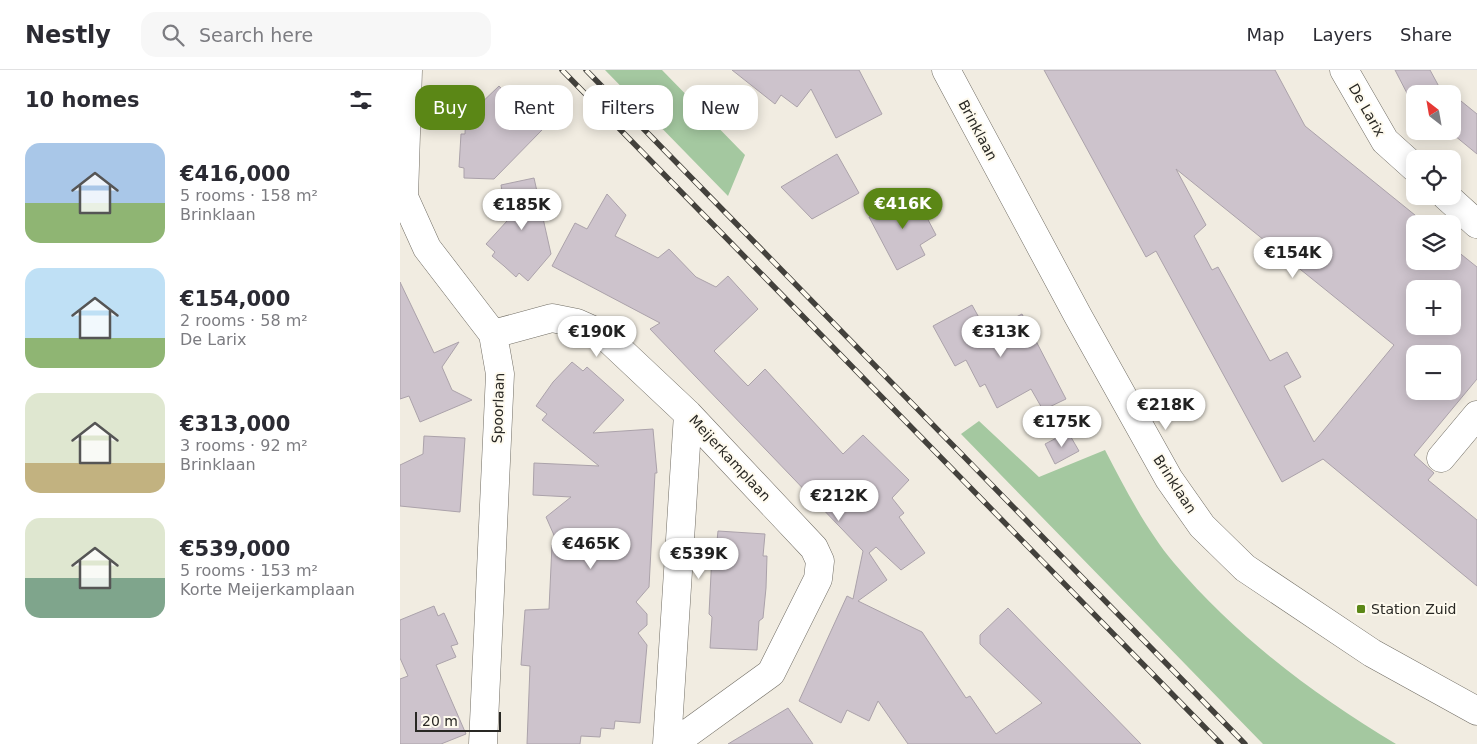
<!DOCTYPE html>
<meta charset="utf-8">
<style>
:root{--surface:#fff;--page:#f7f7f7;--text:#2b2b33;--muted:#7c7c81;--line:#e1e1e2;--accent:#5b8716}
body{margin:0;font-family:"DejaVu Sans",sans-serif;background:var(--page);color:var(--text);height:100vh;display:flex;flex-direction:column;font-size:19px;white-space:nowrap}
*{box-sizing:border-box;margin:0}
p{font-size:16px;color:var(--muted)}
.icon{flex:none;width:28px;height:28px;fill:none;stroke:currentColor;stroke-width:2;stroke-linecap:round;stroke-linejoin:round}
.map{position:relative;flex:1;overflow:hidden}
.drawer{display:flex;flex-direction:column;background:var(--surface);width:400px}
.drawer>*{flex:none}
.top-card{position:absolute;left:15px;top:15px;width:475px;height:45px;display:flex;gap:10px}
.needle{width:32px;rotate:329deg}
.fabs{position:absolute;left:1006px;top:15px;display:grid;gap:10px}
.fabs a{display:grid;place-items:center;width:55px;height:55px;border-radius:10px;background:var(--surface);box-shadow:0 2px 12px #0003;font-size:25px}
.scale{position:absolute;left:15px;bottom:12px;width:86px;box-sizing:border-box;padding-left:5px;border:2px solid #292824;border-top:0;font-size:14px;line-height:18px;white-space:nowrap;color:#292824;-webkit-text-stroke:4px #fefaee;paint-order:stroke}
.price{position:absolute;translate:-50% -42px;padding:0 11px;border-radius:18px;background:#fff;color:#222;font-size:16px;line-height:32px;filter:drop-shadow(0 1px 2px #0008)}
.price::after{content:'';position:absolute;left:50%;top:30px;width:15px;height:11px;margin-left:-8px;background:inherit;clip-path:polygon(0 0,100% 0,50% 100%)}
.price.active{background:var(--accent);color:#fff}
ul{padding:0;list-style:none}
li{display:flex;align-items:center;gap:15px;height:125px;padding:0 25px}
li span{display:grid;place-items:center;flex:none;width:140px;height:100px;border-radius:15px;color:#555}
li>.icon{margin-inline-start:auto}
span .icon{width:60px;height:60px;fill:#fffc;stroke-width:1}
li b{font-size:21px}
h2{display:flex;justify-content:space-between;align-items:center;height:60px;padding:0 25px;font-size:21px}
.pill{padding:0 18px;border-radius:15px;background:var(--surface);box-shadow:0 2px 12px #0003;font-size:18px;line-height:45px}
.pill.active{background:var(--accent);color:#fff}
header{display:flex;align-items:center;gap:30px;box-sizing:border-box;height:70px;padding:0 25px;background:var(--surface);border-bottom:1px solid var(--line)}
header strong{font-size:24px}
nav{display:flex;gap:28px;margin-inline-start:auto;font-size:18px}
.search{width:350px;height:45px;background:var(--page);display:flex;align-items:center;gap:12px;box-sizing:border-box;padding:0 18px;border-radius:15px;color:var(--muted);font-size:19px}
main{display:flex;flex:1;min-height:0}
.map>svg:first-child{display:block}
.green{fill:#a4c8a0}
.building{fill:#cdc3cc;stroke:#aba2aa;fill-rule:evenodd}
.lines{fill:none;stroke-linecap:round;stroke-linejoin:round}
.street-casing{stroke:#716d64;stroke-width:29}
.secondary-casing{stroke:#716d64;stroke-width:29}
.street{stroke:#fff;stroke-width:28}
.secondary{stroke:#fff;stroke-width:28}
.rail-casing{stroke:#43413c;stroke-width:5.5}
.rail{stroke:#fefaee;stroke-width:4;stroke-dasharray:11;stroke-linecap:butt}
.poi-dot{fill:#5b8716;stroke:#fefaee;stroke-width:2}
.labels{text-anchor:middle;stroke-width:4;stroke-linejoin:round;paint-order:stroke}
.street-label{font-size:14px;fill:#292824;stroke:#fefaee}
.poi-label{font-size:14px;fill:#292824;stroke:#fefaee;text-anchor:start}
</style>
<header>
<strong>Nestly</strong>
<div class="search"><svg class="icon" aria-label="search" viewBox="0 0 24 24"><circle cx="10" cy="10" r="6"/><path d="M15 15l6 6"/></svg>Search here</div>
<nav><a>Map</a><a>Layers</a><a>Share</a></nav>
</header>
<main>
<section class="drawer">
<h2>10 homes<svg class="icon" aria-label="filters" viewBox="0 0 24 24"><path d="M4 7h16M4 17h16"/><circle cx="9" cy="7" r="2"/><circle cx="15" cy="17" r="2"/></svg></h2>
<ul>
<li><span style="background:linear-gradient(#a9c7e8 60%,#8fb573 0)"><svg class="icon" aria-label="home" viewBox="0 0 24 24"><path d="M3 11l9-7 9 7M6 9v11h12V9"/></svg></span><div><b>€416,000</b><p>5 rooms · 158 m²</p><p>Brinklaan</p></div></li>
<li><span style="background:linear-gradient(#bfe0f5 70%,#8fb573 0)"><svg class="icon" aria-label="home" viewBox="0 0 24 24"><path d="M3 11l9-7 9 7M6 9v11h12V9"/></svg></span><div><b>€154,000</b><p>2 rooms · 58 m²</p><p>De Larix</p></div></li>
<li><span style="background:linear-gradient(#dfe7d0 70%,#c2b280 0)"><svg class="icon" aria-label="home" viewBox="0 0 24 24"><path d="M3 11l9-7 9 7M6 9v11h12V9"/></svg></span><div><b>€313,000</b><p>3 rooms · 92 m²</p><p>Brinklaan</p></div></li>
<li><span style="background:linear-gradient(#dfe7d0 60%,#7fa58c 0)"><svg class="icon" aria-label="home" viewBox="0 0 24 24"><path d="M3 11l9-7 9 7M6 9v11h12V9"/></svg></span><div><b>€539,000</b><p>5 rooms · 153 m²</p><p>Korte Meijerkamplaan</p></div></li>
</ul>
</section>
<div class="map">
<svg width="1077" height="674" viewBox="0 0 1077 674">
<rect width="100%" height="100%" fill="#f1ece1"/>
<path class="green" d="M205,0H262L345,85L328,126Z
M579,351L639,407L705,380C724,417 747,461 774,493C837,567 914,625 996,674H863L561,364Z"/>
<path class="building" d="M332,0H459L482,44L436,68L411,19L397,37L381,25L375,34Z
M644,0H875L905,56L1026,154H1015V191H1052V177L1077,197V309L1014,385L1034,403L1028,410L1077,450V516L923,389L882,412L756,181L746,187ZM776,99L994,275L914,372L884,316L901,307L887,282L870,291L818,197L812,200L794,166L806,155ZM1015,219H1052V256H1015ZM1015,284H1052V321H1015Z
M995,0H1030L1043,24H1015V34L1010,29Z
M99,16L142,60L94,109L64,108V98L59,97L61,64H65L66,37L76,38Z
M1061,31L1077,44V84L1049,61H1052V41Z
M437,84L459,123L412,149L381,117Z
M134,108L151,184L128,211L119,203L116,207L104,196L92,186L95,182L86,174L107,151L101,115Z
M514,123L536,165L520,175L525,185L497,200L469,147Z
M207,124L226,145L215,166L258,188L269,179L296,207L316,217L328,206L358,239L314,281L348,316L365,299L443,384L463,365L509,410L492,428L504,443L499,447L525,483L501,500L476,477L469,483L487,510L458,531L522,562L566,628L570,626L596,664L642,633L580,574V565L608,538L741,674H508L478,631L469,651L447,640L441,653L399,631L447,526L453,529L463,481L250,259L260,253L152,196L175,153L187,159Z
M0,212L34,283L59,272L42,297L52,320L72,330L20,352L9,326L0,329Z
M572,235L587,262L622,244L666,329L643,340L631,319L597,338L585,314L580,317L566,290L555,296L533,256Z
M172,292L183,301L187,297L224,330L193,363L253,359L257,403H255L249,517L236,532L247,544V555L238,563L247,575L240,653L215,651L214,659L201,658L200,667L181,666L180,674H127L130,596L121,595L125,540L149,539L152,475L157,472L146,447L171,427L133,425L134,393L199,396L142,350L147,344L136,336L153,312Z
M668,362L679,381L655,394L645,374Z
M24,366L65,368L60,442L0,436V395L23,384Z
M318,461L365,464L363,486H367L366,518L363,548L359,551L357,580L310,578L312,547L309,544L312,484L316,481Z
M34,536L38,546L44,543L58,574L51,576L56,587L36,595L66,664L41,674H0V609L8,606L0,588V550Z
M388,638L413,674H328Z"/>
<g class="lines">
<g class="street-casing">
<path id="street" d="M8,0L4,127L27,178L93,264L100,304L83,674
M944,0L985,71L1015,98
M1046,126L1077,154
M93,264L152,248L177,253L204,265L288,344L414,478L420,491L418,509L371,603L273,674
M1041,388L1077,345
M267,674L288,344"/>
</g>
<g class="secondary-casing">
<path id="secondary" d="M546,0L678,246L769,409L802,456L845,498L972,583L1077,641"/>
</g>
<use href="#street" class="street"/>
<use href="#secondary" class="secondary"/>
<g class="rail-casing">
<path id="rail" d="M162,0L821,674
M186,0L845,674"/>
</g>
<use href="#rail" class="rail"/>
</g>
<rect class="poi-dot" x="956" y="534" width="10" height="10" rx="2.5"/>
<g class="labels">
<g class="street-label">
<text transform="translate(967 40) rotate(60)" y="5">De Larix</text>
<text transform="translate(578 60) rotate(62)" y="5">Brinklaan</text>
<text transform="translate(98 338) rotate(-88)" y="5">Spoorlaan</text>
<text transform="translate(330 388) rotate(47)" y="5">Meijerkamplaan</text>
<text transform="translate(775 414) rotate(57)" y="5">Brinklaan</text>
</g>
<g class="poi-label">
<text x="971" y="544">Station Zuid</text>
</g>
</g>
</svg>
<div class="fabs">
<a><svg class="needle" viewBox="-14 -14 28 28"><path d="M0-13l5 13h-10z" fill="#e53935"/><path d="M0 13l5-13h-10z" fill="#7c7c81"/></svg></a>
<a><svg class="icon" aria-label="locate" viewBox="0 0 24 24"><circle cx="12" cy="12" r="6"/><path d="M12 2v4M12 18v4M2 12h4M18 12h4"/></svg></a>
<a><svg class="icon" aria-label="layers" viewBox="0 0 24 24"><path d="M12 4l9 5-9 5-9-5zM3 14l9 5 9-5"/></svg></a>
<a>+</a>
<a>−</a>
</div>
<div class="scale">20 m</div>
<b class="price active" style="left:503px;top:160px">€416K</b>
<b class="price" style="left:122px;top:161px">€185K</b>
<b class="price" style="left:893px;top:209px">€154K</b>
<b class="price" style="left:197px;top:288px">€190K</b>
<b class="price" style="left:601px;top:288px">€313K</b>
<b class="price" style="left:766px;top:361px">€218K</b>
<b class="price" style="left:662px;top:378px">€175K</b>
<b class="price" style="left:439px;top:452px">€212K</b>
<b class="price" style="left:191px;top:500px">€465K</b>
<b class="price" style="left:299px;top:510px">€539K</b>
<div class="top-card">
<a class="pill active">Buy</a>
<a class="pill">Rent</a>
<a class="pill">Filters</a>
<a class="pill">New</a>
</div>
</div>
</main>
